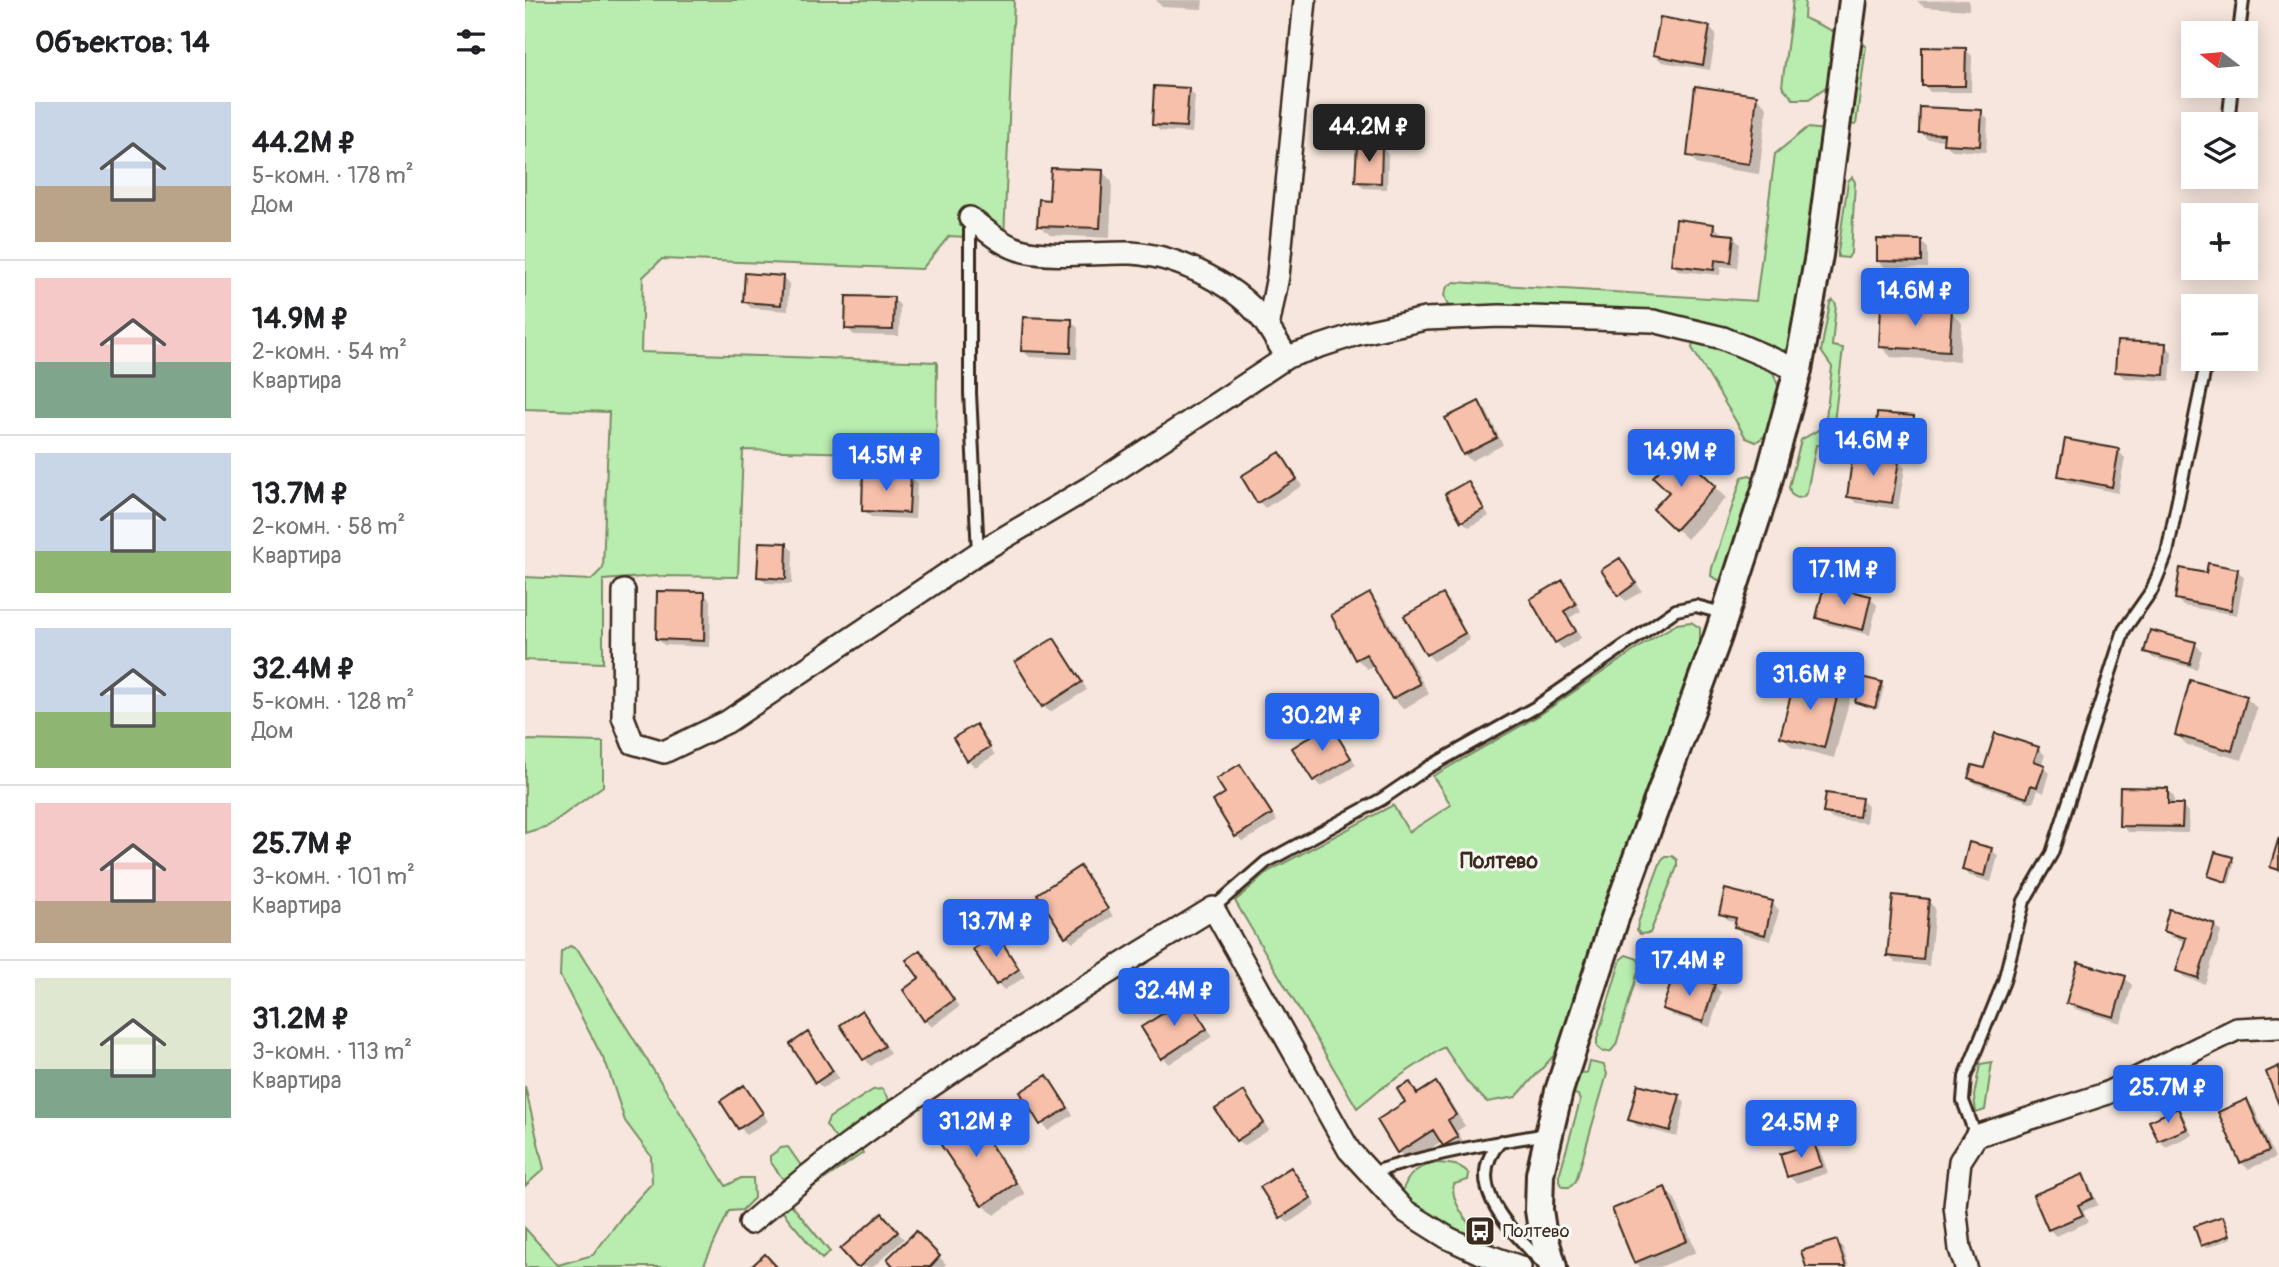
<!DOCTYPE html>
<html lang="ru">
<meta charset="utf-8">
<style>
:root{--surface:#fff;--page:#f6f6f6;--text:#202124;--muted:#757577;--line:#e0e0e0;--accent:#2563eb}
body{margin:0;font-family:Pangolin,sans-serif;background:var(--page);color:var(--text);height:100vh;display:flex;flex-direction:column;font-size:26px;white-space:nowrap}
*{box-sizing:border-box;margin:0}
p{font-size:23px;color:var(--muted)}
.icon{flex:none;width:38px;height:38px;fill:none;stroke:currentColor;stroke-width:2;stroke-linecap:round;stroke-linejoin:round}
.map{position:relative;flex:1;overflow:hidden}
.panel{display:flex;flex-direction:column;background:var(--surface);width:525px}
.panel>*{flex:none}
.needle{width:46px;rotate:286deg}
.tools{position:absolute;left:1656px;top:21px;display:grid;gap:14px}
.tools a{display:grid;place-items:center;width:77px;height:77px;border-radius:0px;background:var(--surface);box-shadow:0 4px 18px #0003;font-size:35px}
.price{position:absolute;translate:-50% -60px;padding:0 16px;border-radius:7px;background:var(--accent);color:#fff;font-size:23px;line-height:46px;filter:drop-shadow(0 2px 4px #0008)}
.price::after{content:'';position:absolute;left:50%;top:42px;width:21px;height:16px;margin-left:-10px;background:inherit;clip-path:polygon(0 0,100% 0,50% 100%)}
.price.current{background:#222;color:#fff}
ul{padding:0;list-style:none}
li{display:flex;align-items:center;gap:21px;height:175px;padding:0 35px}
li+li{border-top:2px solid var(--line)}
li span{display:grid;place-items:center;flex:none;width:196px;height:140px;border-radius:0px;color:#555}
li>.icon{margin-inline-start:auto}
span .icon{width:84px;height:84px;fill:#fffc;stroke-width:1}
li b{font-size:30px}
h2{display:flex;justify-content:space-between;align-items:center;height:84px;padding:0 35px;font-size:30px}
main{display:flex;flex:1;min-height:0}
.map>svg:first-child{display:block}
.green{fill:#b8edaf;stroke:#7a8c66;stroke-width:2}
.shadow{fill:#0003}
.building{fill:#f7c0ab;stroke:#3b2a1e;stroke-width:2}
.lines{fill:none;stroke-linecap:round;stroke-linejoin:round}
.service-casing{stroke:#3b2a1e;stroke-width:16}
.minor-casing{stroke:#3b2a1e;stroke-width:26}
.tertiary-casing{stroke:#3b2a1e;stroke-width:32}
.service{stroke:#f6f6f2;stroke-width:10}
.minor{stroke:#f6f6f2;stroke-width:21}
.tertiary{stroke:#f6f6f2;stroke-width:26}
.labels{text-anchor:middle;stroke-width:6;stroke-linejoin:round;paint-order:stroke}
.poi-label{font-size:18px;fill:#3b2a1e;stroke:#f6f6f2;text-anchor:start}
.quarter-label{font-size:21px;font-weight:bold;fill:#3b2a1e;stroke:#f6f6f2}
</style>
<main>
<section class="panel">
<h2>Объектов: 14<svg class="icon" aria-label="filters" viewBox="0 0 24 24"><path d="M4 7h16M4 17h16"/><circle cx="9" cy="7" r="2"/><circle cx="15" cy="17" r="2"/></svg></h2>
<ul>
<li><span style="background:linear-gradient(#c9d6e8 60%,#b9a48a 0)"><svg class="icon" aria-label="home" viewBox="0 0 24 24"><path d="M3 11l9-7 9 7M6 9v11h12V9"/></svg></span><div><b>44.2M ₽</b><p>5-комн. · 178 m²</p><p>Дом</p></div></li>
<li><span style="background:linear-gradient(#f6c9c9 60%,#7fa58c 0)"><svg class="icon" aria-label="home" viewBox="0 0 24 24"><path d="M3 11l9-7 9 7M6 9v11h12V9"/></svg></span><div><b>14.9M ₽</b><p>2-комн. · 54 m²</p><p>Квартира</p></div></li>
<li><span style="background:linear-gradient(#c9d6e8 70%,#8fb573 0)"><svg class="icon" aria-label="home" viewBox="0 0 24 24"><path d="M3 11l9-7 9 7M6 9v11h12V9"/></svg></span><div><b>13.7M ₽</b><p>2-комн. · 58 m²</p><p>Квартира</p></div></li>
<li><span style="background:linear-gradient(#c9d6e8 60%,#8fb573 0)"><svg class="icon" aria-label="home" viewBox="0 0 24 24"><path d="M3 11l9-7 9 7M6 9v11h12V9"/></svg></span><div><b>32.4M ₽</b><p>5-комн. · 128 m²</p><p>Дом</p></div></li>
<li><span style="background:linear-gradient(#f6c9c9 70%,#b9a48a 0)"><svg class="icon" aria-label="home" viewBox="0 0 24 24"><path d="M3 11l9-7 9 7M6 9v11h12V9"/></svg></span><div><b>25.7M ₽</b><p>3-комн. · 101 m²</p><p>Квартира</p></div></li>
<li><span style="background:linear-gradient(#dfe7d0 65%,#7fa58c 0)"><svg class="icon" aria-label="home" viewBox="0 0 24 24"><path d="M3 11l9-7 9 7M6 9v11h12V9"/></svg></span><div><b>31.2M ₽</b><p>3-комн. · 113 m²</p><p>Квартира</p></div></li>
</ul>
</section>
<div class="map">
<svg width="1754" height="1267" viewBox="0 0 1754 1267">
<rect width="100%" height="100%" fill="#f6e6dd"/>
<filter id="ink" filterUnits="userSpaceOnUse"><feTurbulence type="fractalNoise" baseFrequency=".0143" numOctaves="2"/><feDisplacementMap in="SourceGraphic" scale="14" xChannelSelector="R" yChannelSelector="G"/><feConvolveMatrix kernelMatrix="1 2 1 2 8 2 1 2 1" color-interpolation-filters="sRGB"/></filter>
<g filter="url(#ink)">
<path class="green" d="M0,0H489L479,239L424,236L397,269L137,259L118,277L116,352L412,362L411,455L218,450L213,577L132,576L78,580V663L0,660V577L66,580L78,568L84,412L0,409Z
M1268,0H1280L1279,18L1341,46L1331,125L1322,124L1308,82L1284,99H1268L1257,86Z
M1282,128L1302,130L1266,346L1254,353L1201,334L930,309L922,304L919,295L922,287L929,282L1231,301L1250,154Z
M1327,177L1330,182L1326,253L1323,258L1313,257V252L1323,181Z
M1308,300L1311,304L1307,346L1318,348L1306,447L1291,445L1282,492L1278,497L1272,498L1266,494L1264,487L1276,440L1300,426L1307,367L1296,351L1305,303Z
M1173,339L1247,370L1254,388L1241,435L1231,442L1221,438L1167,348L1168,341Z
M1224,475L1234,479L1199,583L1186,576L1187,568L1217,477Z
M1166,622L1175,628V641L1081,900L1032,1052L991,1097L962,1102L943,1083L919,1047L854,1090L832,1108L710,901L744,871L868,805L884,832L926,805L908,776L1013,716L1128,638L1152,624Z
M0,740L78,742V786L23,826L0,833Z
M1140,856H1147L1152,860V867L1125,933L1115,934L1112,930L1113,923L1136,861Z
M45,946L53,950L201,1186L216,1178H228L229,1198L217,1210L204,1211L178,1267H0V1228L33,1265L68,1255L99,1214L127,1183L126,1156L100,1121L82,1066L35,976L36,952Z
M1101,955L1113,959L1115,965L1091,1045L1086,1051L1078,1052L1072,1047V1039L1096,959Z
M1065,1062L1079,1065L1082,1074L1051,1181L1045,1187H1038L1034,1182V1176L1055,1101L1053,1095L1046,1093L1052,1072L1062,1073Z
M1467,1062L1460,1110L1451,1113L1449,1096L1455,1064Z
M0,1086L19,1169L0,1186Z
M357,1089L367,1105L330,1139L338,1153L265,1203L305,1252L297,1259L256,1210L267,1192L245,1161V1156L256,1148L263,1147L281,1173L320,1152L301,1125L304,1118L348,1090Z
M912,1163C924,1164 937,1164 944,1174L943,1180L929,1184C924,1200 944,1223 952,1236L961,1231L969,1240L968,1249L958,1247L885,1203L877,1193C882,1174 893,1166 912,1163Z"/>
<path class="shadow" d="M631,0H678L677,9L637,7Z
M1444,0V10L1399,7L1392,1Z
M1184,28L1191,34L1185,70L1137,62L1130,55Z
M1440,49L1447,56L1446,92H1405L1399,85Z
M663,90L670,96L667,133L635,131L628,124Z
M1231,97L1242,107L1234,174L1174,165L1164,155Z
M1456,112L1463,119L1461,152L1427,150L1420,144V140L1402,139L1396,132Z
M857,148L863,154L862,189L838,188L832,181Z
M577,171L587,182L585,238L525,235L514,225L526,202Z
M1188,225L1195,232L1194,236L1208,237L1215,244L1212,268L1196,266L1195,275L1154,271L1147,264Z
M1396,242L1403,248V268L1360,267L1353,261Z
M258,277L264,284L263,311L226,308L219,301Z
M368,299L375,305L374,336L329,335L322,328Z
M1426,312L1437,323L1434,361L1366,357L1356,346Z
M546,321L553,328L552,359L505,357L498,351Z
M1640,345L1647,352L1645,381L1599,378L1592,371Z
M954,403L961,410L978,445L946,461L939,454Z
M1388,418L1391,420L1390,434L1355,431L1352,428Z
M1593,451L1600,458L1593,493L1542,482L1535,475Z
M1153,453L1201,498L1162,539L1130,509L1146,492Z
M755,454L762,461L777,486L740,508L734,502Z
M1373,461L1380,468L1373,509L1331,503L1324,496Z
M385,476L392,483L390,519L346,517L339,510Z
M942,483L949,489L964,516L944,527L937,521Z
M262,545L268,551L267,584L241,583L234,576Z
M1095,560L1117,591L1101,601L1094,595Z
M1713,571L1719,577L1712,615L1658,606L1652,599L1683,575Z
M1037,582L1044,589L1056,611L1044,618L1056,638L1038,649L1031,642Z
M179,594L186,601L185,647L139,645L132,639Z
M844,595L855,606L904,694L878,709L868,698L850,665L842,669L832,659Z
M917,596L924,603L945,640L909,661L902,654Z
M1345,598L1352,605L1345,635L1300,624L1293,618Z
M529,640L536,647L562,690L525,712L518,706Z
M1670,644L1677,651L1672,669L1628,658L1621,651Z
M1356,684L1359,687L1353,709L1332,702Z
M1314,688L1325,698L1309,758L1267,747L1257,736Z
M1721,698L1732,708L1717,760L1662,745L1651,734Z
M450,726L470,755L450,767L443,760Z
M805,726L812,733L831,765L796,787L789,780Z
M1513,748L1520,755L1516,765L1525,773L1519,793L1513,790L1508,803L1451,784L1445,778Z
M715,766L722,773L752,821L718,842L712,836L703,794Z
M1643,790L1649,797V806H1657L1664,813L1663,833L1603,832L1596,825Z
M1336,800L1343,806L1341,823L1307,819L1300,812Z
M1466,849L1473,856L1466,882L1445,876L1438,869Z
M1691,854L1710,861L1704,884L1685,876Z
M555,868L588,916L548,942L541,936Z
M1403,901L1410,908L1404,966L1370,962L1364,956Z
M1247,903L1254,910L1246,941L1218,934L1211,927L1212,922L1203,920L1196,913Z
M1689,925L1696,932L1680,984L1659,977L1653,971L1661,942L1646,937L1640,930Z
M472,936L500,977L479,990L472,983Z
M401,959L434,1007L407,1027L400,1020L397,979Z
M1600,978L1607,985L1596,1023L1550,1009L1543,1002Z
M1189,985L1196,992L1185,1027L1146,1015L1139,1008Z
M662,1000L688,1036L644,1064L638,1057Z
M343,1019L365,1053L346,1066L340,1059Z
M283,1034L314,1078L298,1088L291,1082Z
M522,1077L548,1115L523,1131L497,1093Z
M885,1084L895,1094L911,1084L921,1095L940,1126L932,1131L942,1148L930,1155L917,1141L884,1162L874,1152Z
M219,1087L243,1121L221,1135L197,1101Z
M718,1093L744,1130L719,1146L712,1140Z
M1154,1096L1160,1103L1152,1137L1112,1126L1105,1119Z
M1722,1101L1729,1108L1750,1158L1723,1169L1716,1162Z
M1652,1111L1659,1117L1667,1135L1641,1147L1634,1140Z
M445,1116L455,1126L500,1194L469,1215L458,1205Z
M1289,1145L1296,1152L1303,1173L1271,1183L1264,1176Z
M766,1169L791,1205L763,1223L757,1216Z
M1557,1176L1564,1183L1573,1205L1558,1211L1563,1222L1531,1236L1524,1229Z
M1139,1189L1150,1199L1171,1252L1135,1267H1115L1111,1262L1089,1210Z
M1698,1218L1707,1238L1681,1248L1678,1245Z
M363,1222L379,1239L348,1267H334Z
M391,1233L421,1264L418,1267H372Z
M1312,1242L1318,1248L1324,1267H1283Z"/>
<path class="building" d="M1135,17L1185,26L1178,65L1128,55Z
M1397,47L1441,48L1440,86H1397Z
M629,86L664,88L661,127L627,125Z
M1170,86L1232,95L1224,164L1162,156Z
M1395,107L1457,110L1455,146L1418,144L1419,134L1394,133Z
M832,145L857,146L856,183L830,182Z
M526,168L578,170L575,228L512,226L514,199L524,200Z
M1151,219L1189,224L1188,233L1209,235L1206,262L1190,260L1189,270L1146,265Z
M1352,239L1397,240V262L1352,261Z
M220,273L258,276L256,305L218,302Z
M321,296L369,297L368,330L320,329Z
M1356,306L1427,310L1424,351L1354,347Z
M498,317L547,319L546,353L496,351Z
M1592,341L1641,343L1639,375L1590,372Z
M954,401L972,438L938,455L920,418Z
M1352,413L1389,416L1388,431L1351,428Z
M1540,439L1594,449L1587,487L1533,476Z
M1153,450L1191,486L1150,530L1128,509L1144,492L1128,477Z
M755,452L772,479L732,503L716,476Z
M1328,453L1374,460L1367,503L1322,497Z
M338,473L386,474L384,513L337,511Z
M943,481L959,509L936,522L920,494Z
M234,542L262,543L261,579L232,577Z
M1095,558L1111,583L1093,596L1076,570Z
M1683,563L1713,569L1706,610L1650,599L1655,568L1681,573Z
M1038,580L1051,604L1039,611L1051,631L1030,643L1005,599Z
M1299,585L1346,596L1338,630L1291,618Z
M132,591L180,592L179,641L131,639Z
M845,593L895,684L867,699L841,654L830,660L806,615Z
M918,594L940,633L901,655L879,616Z
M1625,630L1671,642L1665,664L1619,652Z
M529,638L557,682L517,707L490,662Z
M1271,675L1315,686L1299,748L1255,737Z
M1336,677L1357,682L1350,708L1330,702Z
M1665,680L1722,696L1707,751L1650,735Z
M451,724L465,747L442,761L428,738Z
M805,724L826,758L788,781L767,748Z
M1470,733L1514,747L1509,761L1520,765L1512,787L1506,785L1502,798L1443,778L1447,765L1459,768Z
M715,764L747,814L710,837L688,801L700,793L691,779Z
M1595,787L1643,788V804H1658L1657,827L1594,826Z
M1301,793L1337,798L1334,817L1298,813Z
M1754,837V870L1745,867Z
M1444,842L1467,848L1460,876L1437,870Z
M1690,852L1708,857L1701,882L1683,876Z
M555,866L583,909L540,937L512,894Z
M1200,889L1248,901L1240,935L1209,927L1211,918L1194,914Z
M1368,895L1404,899L1398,960L1362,956Z
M1644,909L1690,924L1673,978L1651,971L1661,938L1638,931Z
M472,934L494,969L471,985L448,949Z
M395,950L429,1000L399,1021L378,990L394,978L381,960Z
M1553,962L1601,976L1589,1017L1541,1003Z
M1162,975L1190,984L1178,1022L1137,1009L1147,980L1159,984Z
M663,998L682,1029L636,1059L616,1027Z
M337,1010L360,1046L338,1060L315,1025Z
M283,1032L308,1071L290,1083L265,1044Z
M1754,1066V1105L1741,1072Z
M522,1075L543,1108L515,1125L495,1092Z
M885,1082L892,1094L911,1082L931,1115L923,1120L933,1137L918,1146L908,1130L872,1153L852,1120L880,1102L872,1089Z
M1113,1084L1155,1095L1145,1131L1103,1120Z
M219,1085L238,1113L213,1129L195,1101Z
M719,1091L739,1123L711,1141L690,1109Z
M1722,1099L1744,1151L1715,1163L1693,1112Z
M1653,1108L1662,1129L1633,1141L1624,1121Z
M445,1113L491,1183L457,1206L410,1136Z
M1289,1143L1297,1166L1262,1177L1255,1154Z
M766,1167L786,1198L755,1218L735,1187Z
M1558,1174L1568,1198L1553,1205L1558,1215L1523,1230L1508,1195Z
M1140,1187L1162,1241L1109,1263L1087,1209Z
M357,1213L373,1232L334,1267H331L315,1249Z
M1698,1216L1705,1235L1676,1246L1669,1226Z
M391,1231L415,1256L405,1267H369L362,1259Z
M1312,1240L1321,1267H1281L1276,1251Z
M240,1254L252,1267H226Z"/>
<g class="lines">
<g class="service-casing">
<path id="service" d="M1714,33L1718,0
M1703,124L1707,86
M445,220V393L453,553
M688,908L741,862L857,799L904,767L1011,707L1151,610L1171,606L1201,614
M1451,1136L1438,1101L1440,1077L1479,981L1499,901L1527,853L1599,630L1627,590L1642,553L1682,359
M976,1141C934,1185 990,1233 1019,1265
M846,1173C904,1154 963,1143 1024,1134"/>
</g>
<g class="minor-casing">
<path id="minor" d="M445,218C462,231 478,246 499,251C530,258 574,252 606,253C654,256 716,286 743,327
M762,357L743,327L753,276L780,0
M99,591L98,717L108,743L139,752L202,722L453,553L567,486L762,357L832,334L900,319L975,316L1128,321L1198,338L1273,370
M225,1223C367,1101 530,1006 688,908L824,1150L880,1211L923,1238L953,1252L995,1267
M1441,1267L1435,1249L1430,1206L1435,1161L1451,1136L1580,1094L1712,1029L1754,1027"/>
</g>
<g class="tertiary-casing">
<path id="tertiary" d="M1028,1267L1017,1230L1014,1210L1015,1174L1024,1134L1034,1091L1090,918L1193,636L1241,489L1273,370L1294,255L1328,0"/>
</g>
<use href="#service" class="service"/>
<use href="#minor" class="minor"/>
<use href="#tertiary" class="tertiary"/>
</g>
</g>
<defs>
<g id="bus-square" transform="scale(1.575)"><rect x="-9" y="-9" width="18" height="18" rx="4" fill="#3b2a1e" stroke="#f6f6f2"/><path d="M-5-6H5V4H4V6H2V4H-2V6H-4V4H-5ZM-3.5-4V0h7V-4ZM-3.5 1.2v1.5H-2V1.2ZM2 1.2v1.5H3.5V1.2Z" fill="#fff"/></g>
</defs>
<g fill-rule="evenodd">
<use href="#bus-square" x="955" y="1231"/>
</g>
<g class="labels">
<g class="poi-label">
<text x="978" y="1237">Полтево</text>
</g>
<g class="quarter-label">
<text x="974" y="868">Полтево</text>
</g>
</g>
</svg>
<div class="tools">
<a><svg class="needle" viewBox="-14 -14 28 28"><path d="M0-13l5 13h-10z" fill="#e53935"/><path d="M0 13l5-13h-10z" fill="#757577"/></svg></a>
<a><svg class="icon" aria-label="layers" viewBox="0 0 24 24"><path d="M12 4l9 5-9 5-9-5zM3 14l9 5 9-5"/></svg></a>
<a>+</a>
<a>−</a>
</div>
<b class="price current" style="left:844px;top:164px">44.2M ₽</b>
<b class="price" style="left:1390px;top:328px">14.6M ₽</b>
<b class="price" style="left:1348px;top:478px">14.6M ₽</b>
<b class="price" style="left:1156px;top:489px">14.9M ₽</b>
<b class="price" style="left:361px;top:493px">14.5M ₽</b>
<b class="price" style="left:1319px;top:607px">17.1M ₽</b>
<b class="price" style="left:1285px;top:712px">31.6M ₽</b>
<b class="price" style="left:797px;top:753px">30.2M ₽</b>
<b class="price" style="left:471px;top:959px">13.7M ₽</b>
<b class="price" style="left:1164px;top:998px">17.4M ₽</b>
<b class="price" style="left:649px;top:1028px">32.4M ₽</b>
<b class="price" style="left:1643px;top:1125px">25.7M ₽</b>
<b class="price" style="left:451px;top:1159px">31.2M ₽</b>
<b class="price" style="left:1276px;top:1160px">24.5M ₽</b>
</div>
</main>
